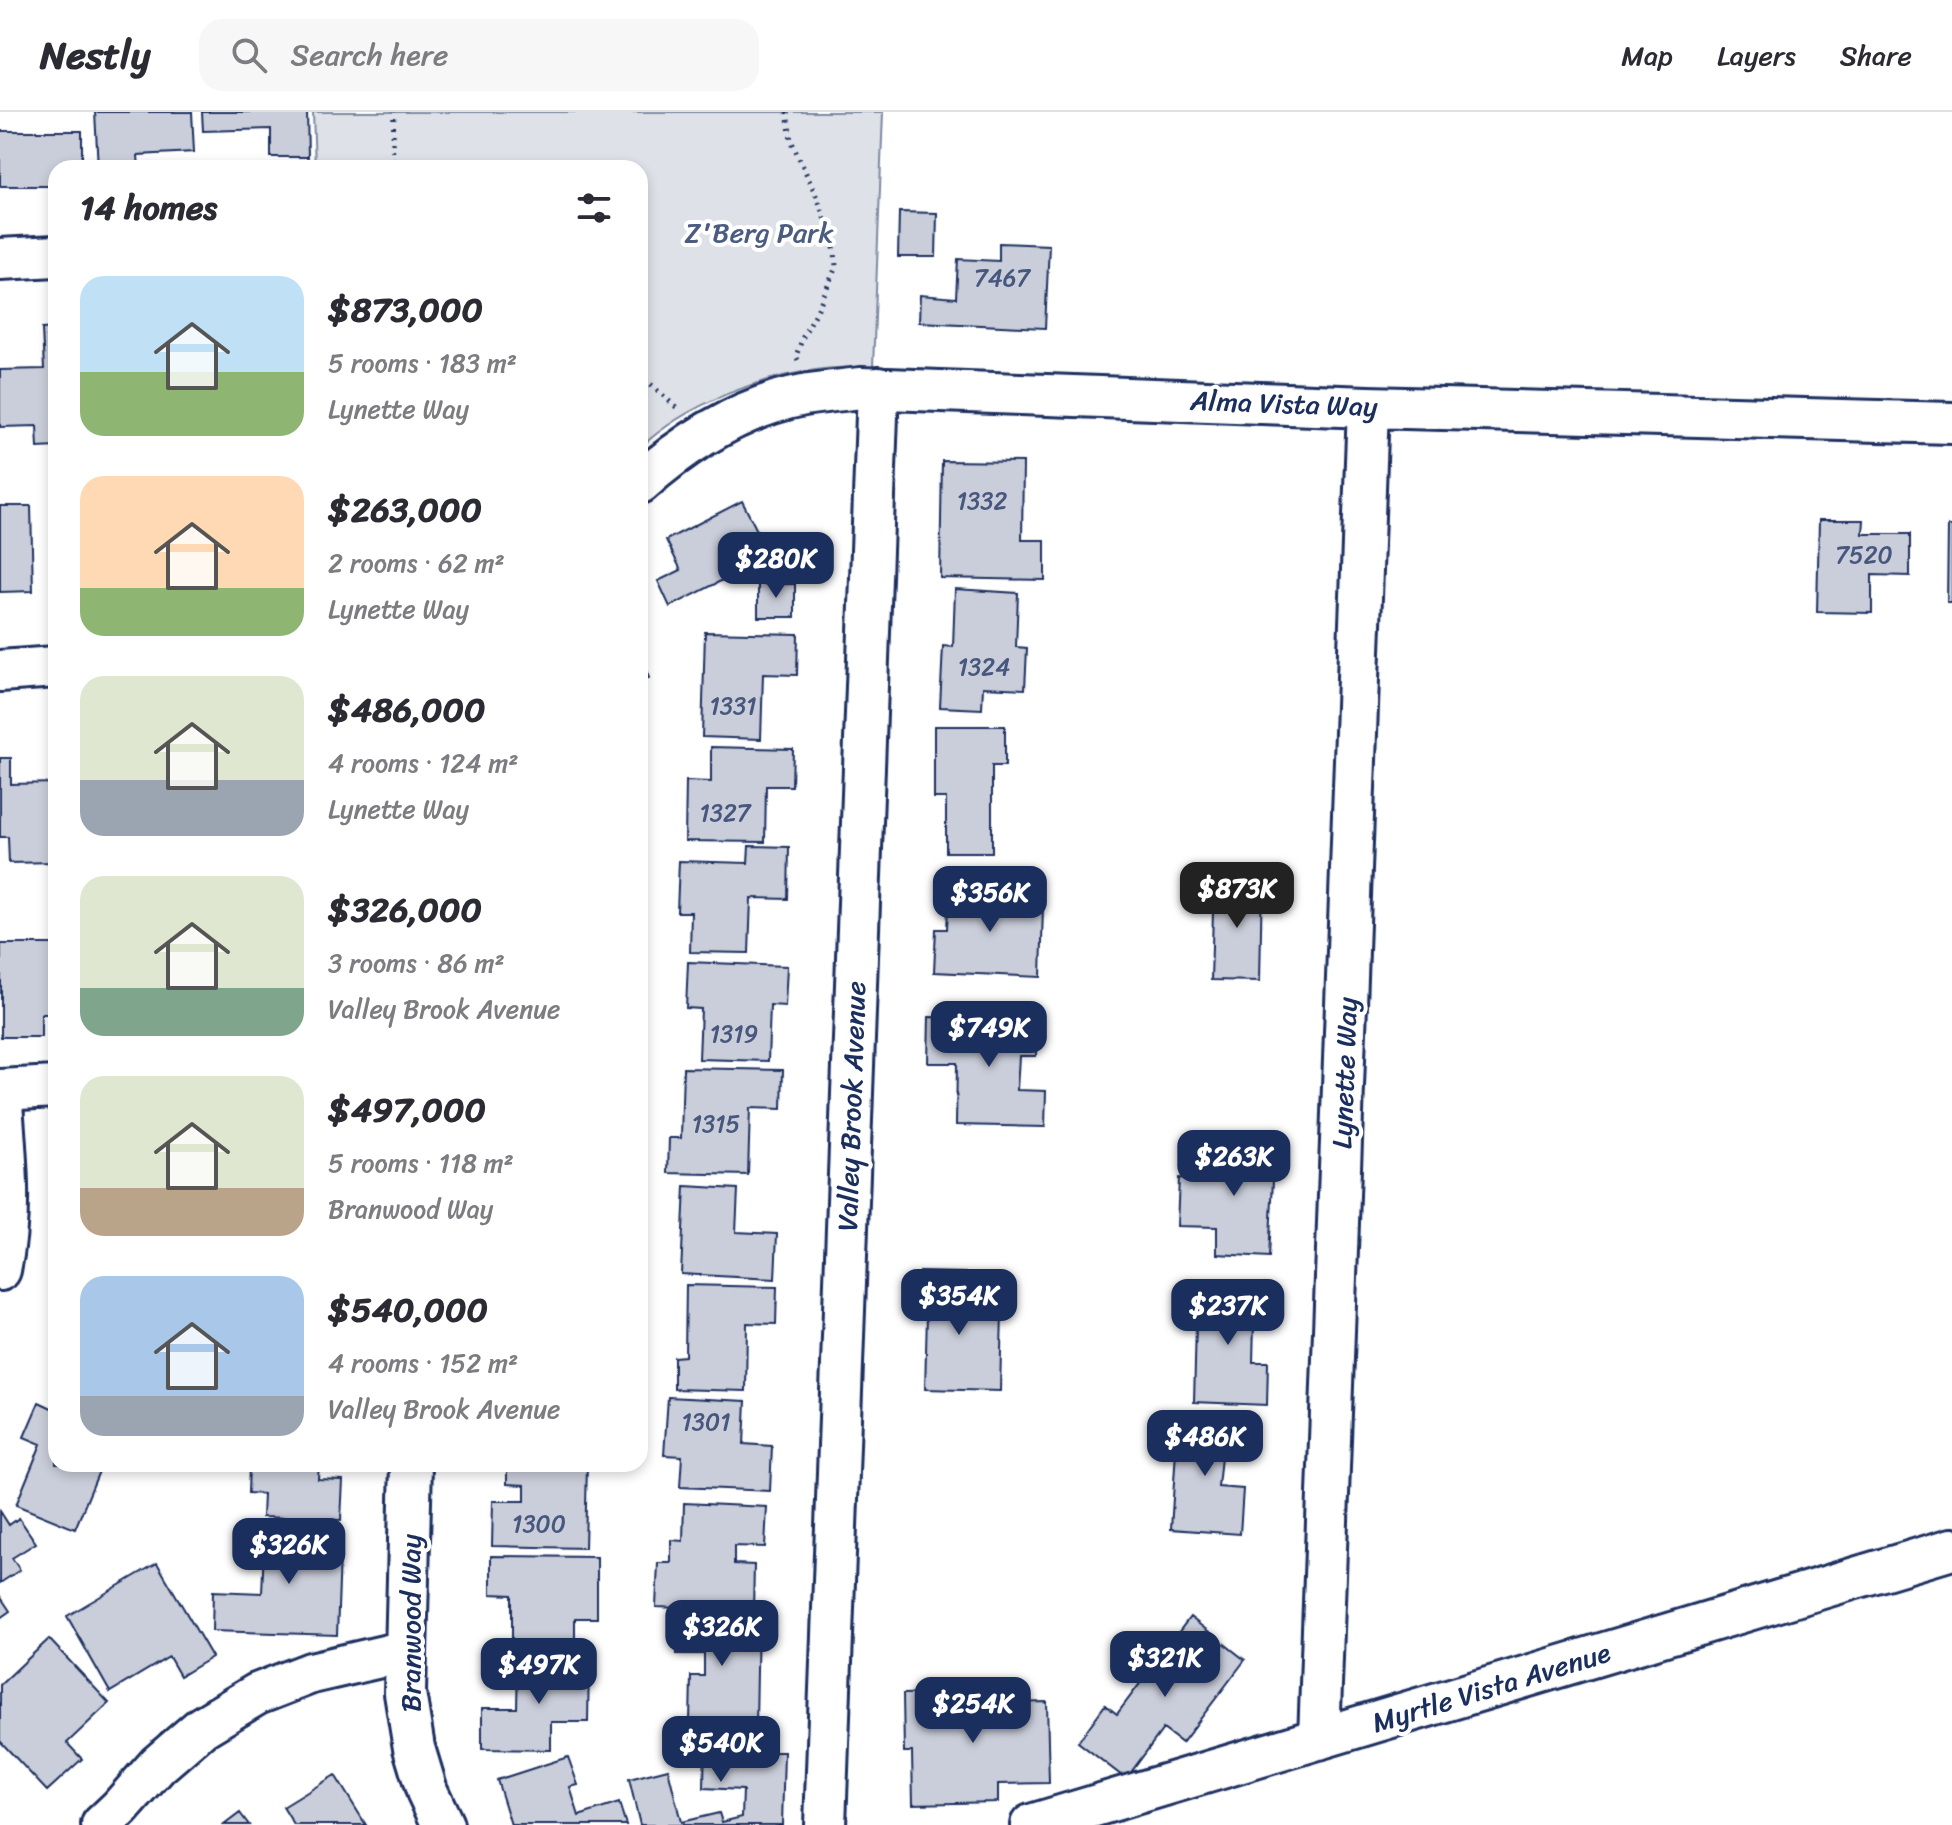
<!DOCTYPE html>
<meta charset="utf-8">
<style>
:root{--surface:#fff;--page:#f7f7f7;--text:#2b2b33;--muted:#7c7c81;--line:#e1e1e2;--accent:#1b2f5e}
body{margin:0;font-family:Sriracha,sans-serif;background:var(--page);color:var(--text);height:100vh;display:flex;flex-direction:column;font-size:30px;white-space:nowrap}
*{box-sizing:border-box;margin:0}
p{font-size:26px;color:var(--muted)}
.icon{flex:none;width:44px;height:44px;fill:none;stroke:currentColor;stroke-width:2;stroke-linecap:round;stroke-linejoin:round}
.map{position:relative;flex:1;overflow:hidden}
.sheet{position:absolute;left:48px;top:48px;width:600px;height:1312px;display:flex;flex-direction:column;background:var(--surface);border-radius:24px;box-shadow:0 4px 12px #0003}
.sheet>*{flex:none}
.price{position:absolute;translate:-50% -68px;padding:0 18px;border-radius:16px;background:var(--accent);color:#fff;font-size:26px;line-height:52px;filter:drop-shadow(0 2px 4px #0008)}
.price::after{content:'';position:absolute;left:50%;top:48px;width:24px;height:18px;margin-left:-12px;background:inherit;clip-path:polygon(0 0,100% 0,50% 100%)}
.price.on{background:#222;color:#fff}
ul{padding:0;list-style:none}
li{display:flex;align-items:center;gap:24px;height:200px;padding:0 32px}
li span{display:grid;place-items:center;flex:none;width:224px;height:160px;border-radius:24px;color:#555}
li>.icon{margin-inline-start:auto}
span .icon{width:96px;height:96px;fill:#fffc;stroke-width:1}
li b{font-size:34px}
h2{display:flex;justify-content:space-between;align-items:center;height:96px;padding:0 32px;font-size:34px}
header{display:flex;align-items:center;gap:48px;box-sizing:border-box;height:112px;padding:0 40px;background:var(--surface);border-bottom:2px solid var(--line)}
header strong{font-size:38px}
nav{display:flex;gap:44px;margin-inline-start:auto;font-size:28px}
.search{width:560px;height:72px;background:var(--page);display:flex;align-items:center;gap:20px;box-sizing:border-box;padding:0 28px;border-radius:24px;color:var(--muted);font-size:30px}
.map>svg:first-child{display:block}
.green{fill:#dee1e7;stroke:#7c88a2;stroke-width:2}
.building{fill:#caceda;stroke:#1b2f5e;stroke-width:2}
.lines{fill:none;stroke-linecap:round;stroke-linejoin:round}
.minor-casing{stroke:#1b2f5e;stroke-width:46}
.path{stroke:#1b2f5e;stroke-width:5;stroke-dasharray:2 6;stroke-linecap:butt}
.minor{stroke:#fff;stroke-width:40}
.labels{text-anchor:middle;stroke-width:8;stroke-linejoin:round;paint-order:stroke}
.number-label{font-size:24px;fill:#47577d}
.park-label{font-size:28px;fill:#4c5c80;stroke:#fff}
.street-label{font-size:28px;fill:#1b2f5e;stroke:#fff}
</style>
<header>
<strong>Nestly</strong>
<div class="search"><svg class="icon" aria-label="search" viewBox="0 0 24 24"><circle cx="10" cy="10" r="6"/><path d="M15 15l6 6"/></svg>Search here</div>
<nav><a>Map</a><a>Layers</a><a>Share</a></nav>
</header>
<div class="map">
<svg width="1952" height="1713" viewBox="0 0 1952 1713">
<rect width="100%" height="100%" fill="#fff"/>
<filter id="ink" filterUnits="userSpaceOnUse"><feTurbulence type="fractalNoise" baseFrequency=".0125" numOctaves="2"/><feDisplacementMap in="SourceGraphic" scale="16" xChannelSelector="R" yChannelSelector="G"/><feConvolveMatrix kernelMatrix="1 2 1 2 8 2 1 2 1" color-interpolation-filters="sRGB"/></filter>
<g filter="url(#ink)">
<path class="green" d="M313,0H883L873,255C856,256 840,255 823,257C761,264 686,292 640,336V56H315Z"/>
<path class="building" d="M95,0H192L194,40L138,43L139,56H98Z
M202,0H307L308,45H271V17L203,19Z
M0,19H82V56H56V74H0Z
M899,100L937,101L936,145H898Z
M999,131L1049,133L1045,216L919,210L920,183L956,186L958,147L999,149Z
M56,216V335L38,336L37,314L0,315V258L44,257L42,217Z
M942,349L1023,350L1022,428H1045V468L940,466Z
M742,389L770,444L670,495L658,469L681,458L666,428Z
M0,394H31L33,479L0,480Z
M1819,408H1864L1863,422H1910V464L1872,463V501L1817,500Z
M1948,414H1952V491H1947Z
M51,421H56V499H54Z
M758,472H795V505H758Z
M955,477L1018,481L1016,535L1027,536L1025,577L983,575L982,597L940,595L943,534L953,535Z
M705,520L798,522L797,563L763,562L761,627L702,625Z
M640,543L649,566L640,569Z
M934,614H1005V654H992V740H946V686H934Z
M711,635L793,637L792,674H766L765,730L685,729L686,669L711,670Z
M0,646H11V672L56,671V750L9,751L8,725H0Z
M749,734L789,735L788,787L751,786L749,841L690,840L691,800H677L679,749L748,751Z
M1214,766L1262,767L1260,869L1211,868Z
M949,775L1023,778L1022,793L1043,794L1041,865L934,860L936,817H947Z
M1,832H56V902H41V925H1Z
M688,850L787,854L785,894L770,893L768,949L699,947L701,897L686,896Z
M929,905L1036,907V944H1019L1017,978L1046,979L1045,1015L956,1013L957,951H928Z
M683,956L783,958L782,997L750,996L748,1063L668,1061L669,1026H681Z
M1215,1027L1275,1030L1269,1145L1217,1142V1115L1177,1114L1179,1066L1213,1068Z
M685,1074L738,1077L736,1120L777,1122L775,1167L681,1162Z
M920,1160L966,1161L965,1198L1002,1200L1000,1279L925,1277L927,1202H919Z
M1197,1171L1255,1172L1253,1250H1268L1267,1293L1194,1290Z
M686,1173L777,1175L776,1212L747,1211L746,1279L674,1277V1245L685,1244Z
M668,1285L746,1289L744,1332L772,1334L770,1379L680,1375L682,1344L664,1343Z
M39,1290L56,1298V1352H102L75,1417L16,1393L41,1332L24,1325Z
M1178,1307L1239,1311L1237,1346L1221,1345L1218,1375L1243,1377L1240,1422L1171,1417Z
M218,1352H319L318,1367L343,1368L341,1408L262,1405L263,1382L248,1381L249,1354Z
M507,1352H587L585,1436L492,1434L493,1389H525V1373L507,1372Z
M684,1391L767,1395L765,1435L734,1434V1452L754,1453L753,1499L656,1495L658,1451H671V1428L683,1429Z
M0,1399L9,1413L19,1406L36,1431L12,1446L20,1458L0,1471Z
M265,1413L341,1416L337,1523L212,1519L213,1479L262,1481Z
M491,1444L597,1445V1506H575V1540L512,1539V1483L491,1482Z
M157,1451L212,1545L180,1564L169,1545L110,1580L67,1504Z
M0,1484L10,1499L0,1506Z
M678,1505L758,1506L756,1612L690,1610L691,1564H704V1542H677Z
M1190,1505L1245,1548L1182,1631L1163,1617L1126,1667L1078,1630L1105,1593L1117,1602Z
M49,1527L109,1591L67,1631L82,1647L47,1679L0,1629V1573Z
M518,1550L589,1551L588,1610H551V1638L482,1637V1596H517Z
M1008,1580V1591L1047,1590L1049,1671L998,1672V1690L913,1692L912,1640H904L903,1582Z
M705,1621L761,1622L766,1640H784L782,1713H640L629,1667L668,1657L681,1710L719,1701L722,1710L742,1705L743,1678L704,1676Z
M568,1645L578,1673L570,1675L579,1704L619,1691L626,1713H511L497,1668Z
M335,1663L366,1713H294L283,1695Z
M240,1701L249,1713H224Z"/>
<g class="lines">
<g class="minor-casing">
<path id="minor" d="M0,147L56,144
M640,371C687,329 741,295 804,283C823,280 842,278 861,276L1368,295L1952,311
M0,559L56,555
M0,978L56,975
M0,1158C13,1099 5,1038 1,978
M411,1352L405,1581L414,1636L427,1679L443,1713
M1319,1627L1368,295
M102,1713L120,1696L158,1653L202,1615L257,1582L311,1561L406,1539
M825,1713L878,276
M1031,1713L1952,1437"/>
</g>
<path class="path" d="M787,0L791,28L819,90L835,139L836,155L816,201L804,222L796,244L798,248
M392,56L394,0
M640,261L645,267L640,271
M645,267L677,296"/>
<use href="#minor" class="minor"/>
</g>
</g>
<g class="labels">
<g class="number-label">
<text x="1002" y="174">7467</text>
<text x="982" y="397">1332</text>
<text x="1864" y="451">7520</text>
<text x="984" y="563">1324</text>
<text x="733" y="602">1331</text>
<text x="725" y="709">1327</text>
<text x="734" y="930">1319</text>
<text x="716" y="1020">1315</text>
<text x="706" y="1318">1301</text>
<text x="539" y="1420">1300</text>
</g>
<g class="park-label">
<text x="759" y="130">Z'Berg Park</text>
</g>
<g class="street-label">
<text transform="translate(1284 291) rotate(2)" y="10">Alma Vista Way</text>
<text transform="translate(1344 961) rotate(-88)" y="10">Lynette Way</text>
<text transform="translate(851 994) rotate(-88)" y="10">Valley Brook Avenue</text>
<text transform="translate(410 1511) rotate(-90)" y="10">Branwood Way</text>
<text transform="translate(1491 1575) rotate(-17)" y="10">Myrtle Vista Avenue</text>
</g>
</g>
</svg>
<b class="price" style="left:776px;top:488px">$280K</b>
<b class="price on" style="left:1237px;top:818px">$873K</b>
<b class="price" style="left:990px;top:822px">$356K</b>
<b class="price" style="left:989px;top:957px">$749K</b>
<b class="price" style="left:1234px;top:1086px">$263K</b>
<b class="price" style="left:959px;top:1225px">$354K</b>
<b class="price" style="left:1228px;top:1235px">$237K</b>
<b class="price" style="left:1205px;top:1366px">$486K</b>
<b class="price" style="left:289px;top:1474px">$326K</b>
<b class="price" style="left:722px;top:1556px">$326K</b>
<b class="price" style="left:1165px;top:1587px">$321K</b>
<b class="price" style="left:539px;top:1594px">$497K</b>
<b class="price" style="left:973px;top:1633px">$254K</b>
<b class="price" style="left:721px;top:1672px">$540K</b>
<section class="sheet">
<h2>14 homes<svg class="icon" aria-label="filters" viewBox="0 0 24 24"><path d="M4 7h16M4 17h16"/><circle cx="9" cy="7" r="2"/><circle cx="15" cy="17" r="2"/></svg></h2>
<ul>
<li><span style="background:linear-gradient(#bfe0f5 60%,#8fb573 0)"><svg class="icon" aria-label="home" viewBox="0 0 24 24"><path d="M3 11l9-7 9 7M6 9v11h12V9"/></svg></span><div><b>$873,000</b><p>5 rooms · 183 m²</p><p>Lynette Way</p></div></li>
<li><span style="background:linear-gradient(#ffd9b3 70%,#8fb573 0)"><svg class="icon" aria-label="home" viewBox="0 0 24 24"><path d="M3 11l9-7 9 7M6 9v11h12V9"/></svg></span><div><b>$263,000</b><p>2 rooms · 62 m²</p><p>Lynette Way</p></div></li>
<li><span style="background:linear-gradient(#dfe7d0 65%,#9aa5b1 0)"><svg class="icon" aria-label="home" viewBox="0 0 24 24"><path d="M3 11l9-7 9 7M6 9v11h12V9"/></svg></span><div><b>$486,000</b><p>4 rooms · 124 m²</p><p>Lynette Way</p></div></li>
<li><span style="background:linear-gradient(#dfe7d0 70%,#7fa58c 0)"><svg class="icon" aria-label="home" viewBox="0 0 24 24"><path d="M3 11l9-7 9 7M6 9v11h12V9"/></svg></span><div><b>$326,000</b><p>3 rooms · 86 m²</p><p>Valley Brook Avenue</p></div></li>
<li><span style="background:linear-gradient(#dfe7d0 70%,#b9a48a 0)"><svg class="icon" aria-label="home" viewBox="0 0 24 24"><path d="M3 11l9-7 9 7M6 9v11h12V9"/></svg></span><div><b>$497,000</b><p>5 rooms · 118 m²</p><p>Branwood Way</p></div></li>
<li><span style="background:linear-gradient(#a9c7e8 75%,#9aa5b1 0)"><svg class="icon" aria-label="home" viewBox="0 0 24 24"><path d="M3 11l9-7 9 7M6 9v11h12V9"/></svg></span><div><b>$540,000</b><p>4 rooms · 152 m²</p><p>Valley Brook Avenue</p></div></li>
</ul>
</section>
</div>
